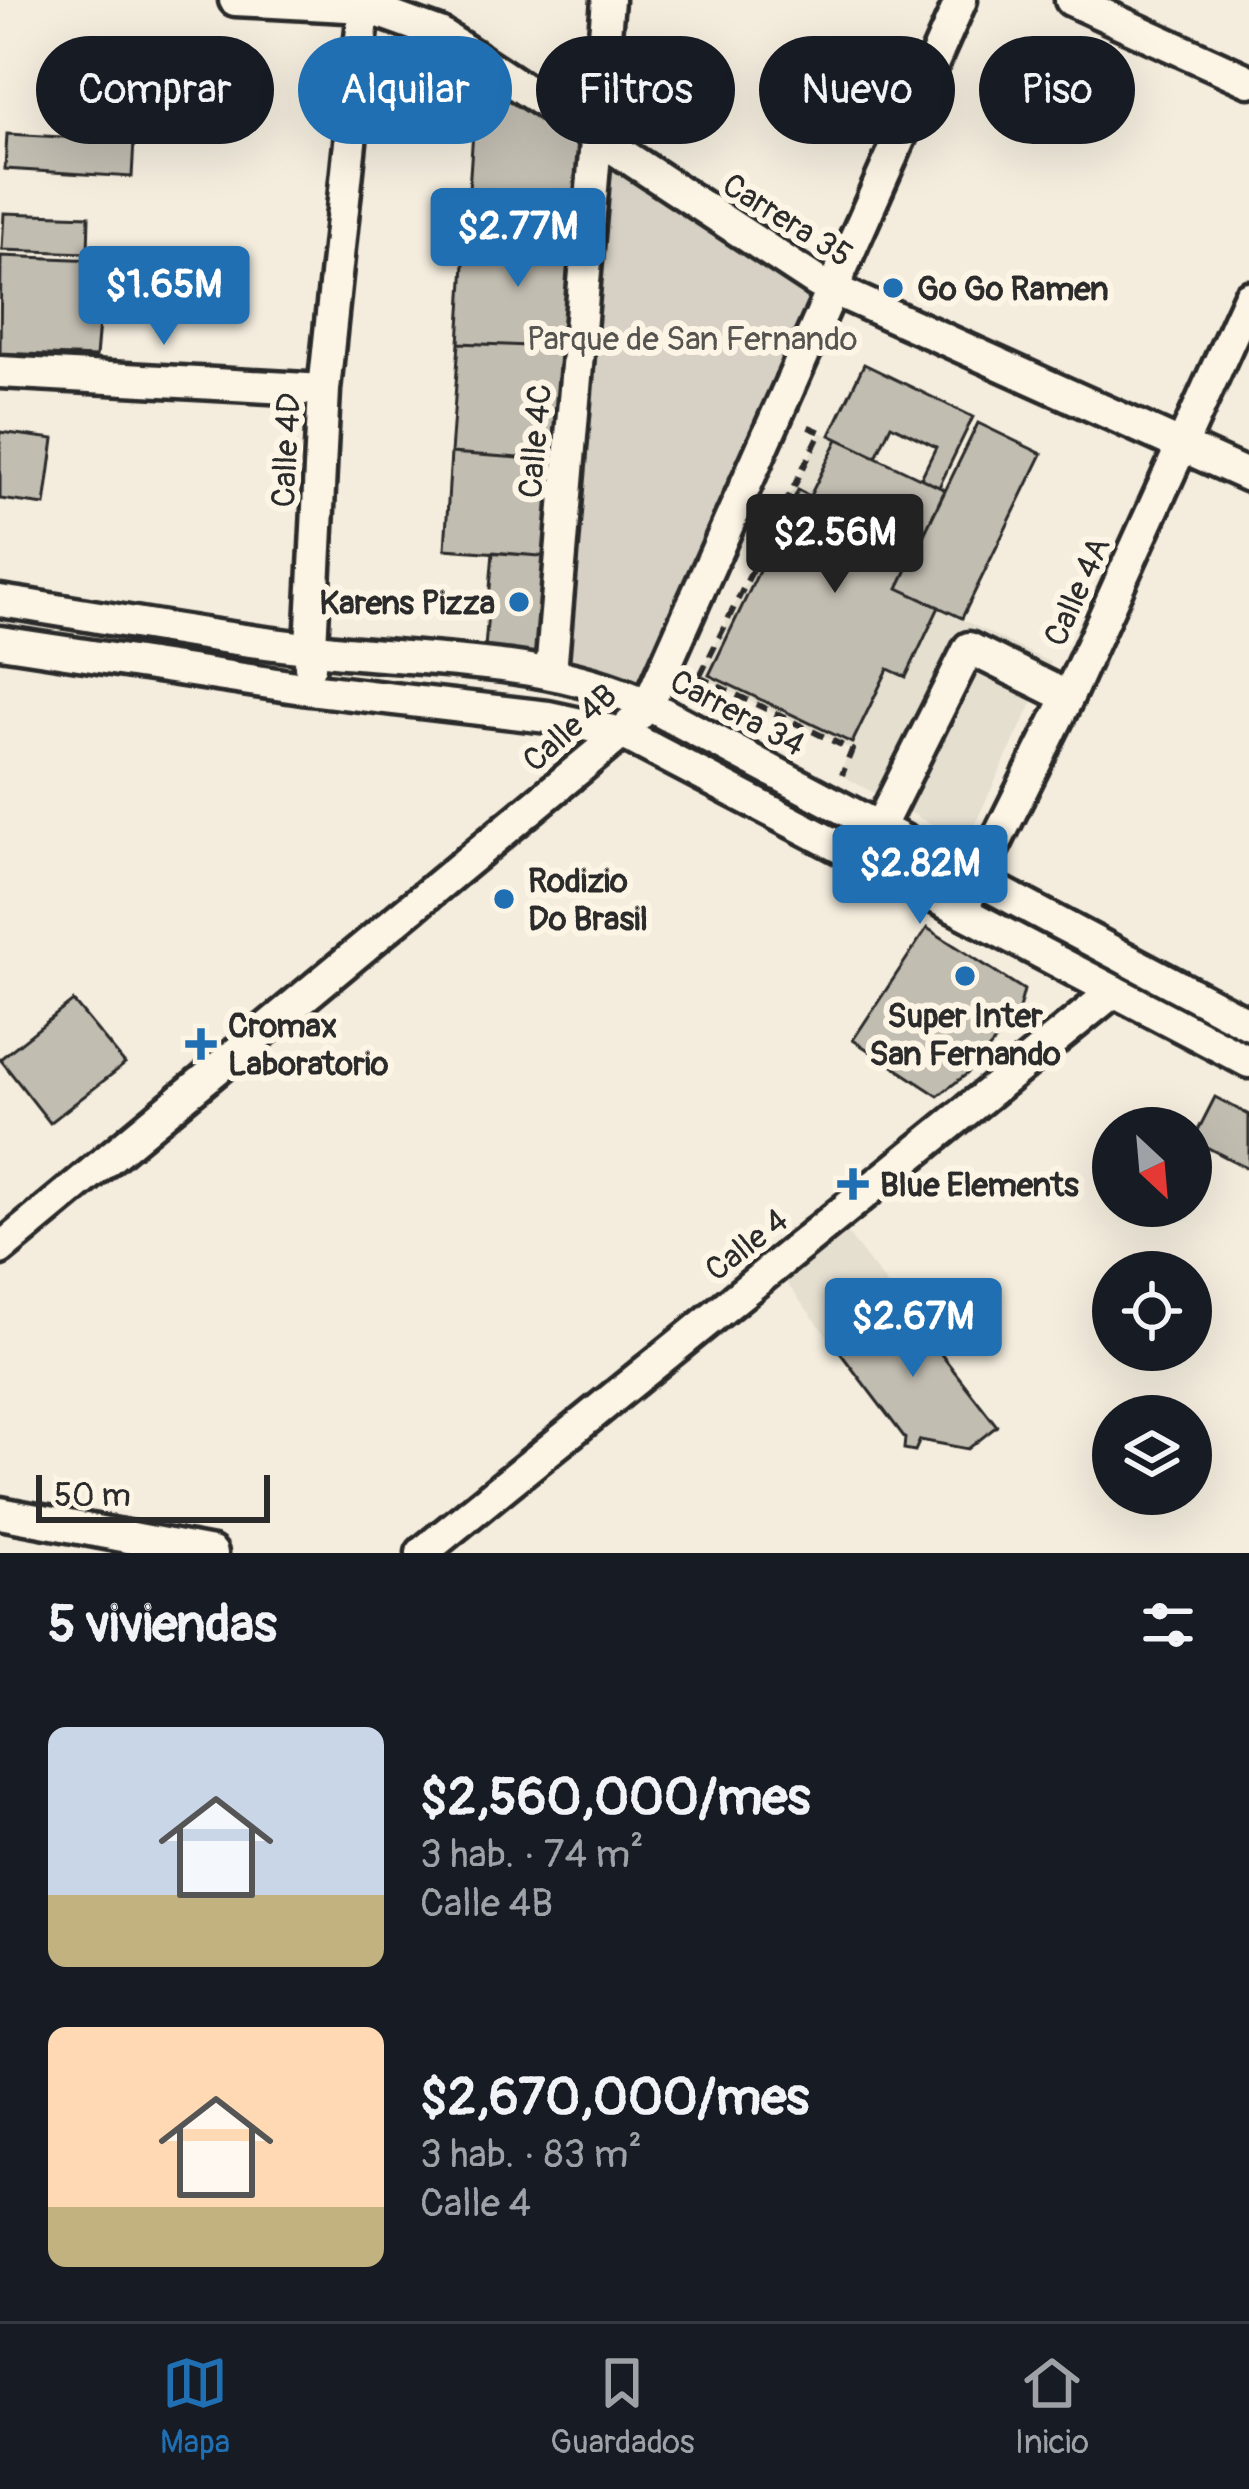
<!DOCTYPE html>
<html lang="es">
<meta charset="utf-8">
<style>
:root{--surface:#171b24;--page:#20242c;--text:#f1f3f6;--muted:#9ea1a6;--line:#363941;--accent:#1f6fb2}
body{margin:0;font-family:Pangolin,sans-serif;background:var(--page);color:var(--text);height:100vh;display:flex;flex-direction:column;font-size:45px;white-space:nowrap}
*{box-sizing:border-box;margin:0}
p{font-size:39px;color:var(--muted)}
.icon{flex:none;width:66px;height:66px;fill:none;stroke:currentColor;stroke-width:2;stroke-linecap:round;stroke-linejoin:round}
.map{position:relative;height:1553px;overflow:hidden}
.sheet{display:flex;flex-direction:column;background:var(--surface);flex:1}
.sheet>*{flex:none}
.hud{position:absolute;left:36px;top:36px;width:1179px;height:108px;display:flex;gap:24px}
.needle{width:78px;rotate:154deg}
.fabs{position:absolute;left:1092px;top:1107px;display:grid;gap:24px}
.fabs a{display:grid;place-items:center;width:120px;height:120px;border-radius:50%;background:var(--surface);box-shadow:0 12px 48px #0002;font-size:60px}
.scale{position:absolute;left:36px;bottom:30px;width:234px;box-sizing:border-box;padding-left:12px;border:6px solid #2b2b2b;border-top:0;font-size:33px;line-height:42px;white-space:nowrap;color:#2b2b2b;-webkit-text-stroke:9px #fcf5e5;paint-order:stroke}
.price{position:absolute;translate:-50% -102px;padding:0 27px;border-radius:12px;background:var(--accent);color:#fff;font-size:39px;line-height:78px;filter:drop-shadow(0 3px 6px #0008)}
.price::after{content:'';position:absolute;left:50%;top:72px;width:36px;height:27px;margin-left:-18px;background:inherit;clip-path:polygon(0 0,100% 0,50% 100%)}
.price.selected{background:#222;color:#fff}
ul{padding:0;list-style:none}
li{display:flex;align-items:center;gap:36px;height:300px;padding:0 48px}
li span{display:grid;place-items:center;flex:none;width:336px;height:240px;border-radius:18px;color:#555}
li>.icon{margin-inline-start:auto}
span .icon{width:144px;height:144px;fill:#fffc;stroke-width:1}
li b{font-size:51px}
h2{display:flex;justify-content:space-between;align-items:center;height:144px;padding:0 48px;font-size:51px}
.tag{padding:0 42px;border-radius:54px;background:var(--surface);box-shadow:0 12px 48px #0002;font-size:42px;line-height:108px}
.tag.selected{background:var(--accent);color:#fff}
.dock{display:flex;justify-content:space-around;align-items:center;height:168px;border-top:3px solid var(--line);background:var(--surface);font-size:33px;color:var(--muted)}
.dock a{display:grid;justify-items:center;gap:6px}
.dock .selected{color:var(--accent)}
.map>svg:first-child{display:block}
.built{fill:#e5dfd0}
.green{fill:#d6d1c4;stroke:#807e78;stroke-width:3}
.building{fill:#c2bdb1;stroke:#2b2b2b;stroke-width:3}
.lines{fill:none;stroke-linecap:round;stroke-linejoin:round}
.minor-casing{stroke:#2b2b2b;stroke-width:39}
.path{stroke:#2b2b2b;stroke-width:6;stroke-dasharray:12 9;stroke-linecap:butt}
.minor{stroke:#fcf5e5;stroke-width:30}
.poi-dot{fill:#1f6fb2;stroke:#fcf5e5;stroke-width:4.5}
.labels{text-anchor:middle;stroke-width:12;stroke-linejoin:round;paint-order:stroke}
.street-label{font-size:33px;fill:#2b2b2b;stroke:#fcf5e5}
.poi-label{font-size:33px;font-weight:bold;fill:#2b2b2b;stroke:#fcf5e5;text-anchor:start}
.park-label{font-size:33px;fill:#565451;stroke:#fcf5e5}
</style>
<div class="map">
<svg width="1249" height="1553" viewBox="0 0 1249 1553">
<rect width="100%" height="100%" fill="#f4edde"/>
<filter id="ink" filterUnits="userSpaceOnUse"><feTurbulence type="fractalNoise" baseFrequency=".00833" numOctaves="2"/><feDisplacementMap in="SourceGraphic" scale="24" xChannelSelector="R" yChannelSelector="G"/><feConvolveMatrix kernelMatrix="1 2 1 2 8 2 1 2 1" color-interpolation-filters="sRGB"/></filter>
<g filter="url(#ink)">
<path class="built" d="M821,432L945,490L898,588L1051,663L966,843L839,774L851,749L699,677Z
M837,1220L997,1426L968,1449L921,1440L915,1451L904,1449L905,1437L774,1267Z"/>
<path class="green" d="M595,141L836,292L648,704L551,672Z"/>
<path class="building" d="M477,74L584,145L575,200H580L578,237L466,232Z
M7,134L134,141L132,177L5,169Z
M4,213L89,216L88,253L2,250Z
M466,232L578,237L571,348L459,343Z
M1,256L97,260V287L102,288L96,357L0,353Z
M459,343L571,348L561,461L451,453Z
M864,364L973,417L939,487L921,478L936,447L891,425L876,457L830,435Z
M978,423L1042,454L962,618L898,588Z
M0,432L54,439L45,505L0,499Z
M838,439L945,490L898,588L939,607L906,677L888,669L852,743L709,675L798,490L810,496Z
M451,453L561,461L553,557L445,549Z
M493,552L553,557L546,654L485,648Z
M927,928L1024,990L1017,1017L967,1074L938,1096L853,1040Z
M73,1001L125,1064L50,1123L0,1059Z
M1215,1097L1249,1115V1169L1193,1140Z
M895,1295L997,1426L968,1449L920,1440L915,1451L904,1449L905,1438L832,1342Z"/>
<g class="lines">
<g class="minor-casing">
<path id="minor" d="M235,0L365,7L440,34L817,282L1249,476
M1071,0L1249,81
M0,372L324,390
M0,601C105,617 211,638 316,649C426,662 546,657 648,705L1249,1024
M0,642L309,689L548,717L622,733L1249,1062
M310,666L324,390L365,0
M551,672L608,0
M879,828L969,648L1068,697
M967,900L1068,697L1249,297
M0,1249L622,733L648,705L961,0
M0,1513L212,1553
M422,1553L1114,991"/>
</g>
<path class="path" d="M699,677L852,750L842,775
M691,694L821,432L804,425"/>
<use href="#minor" class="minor"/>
</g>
</g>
<g class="poi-dot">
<circle cx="893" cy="288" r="12"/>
<circle cx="519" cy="602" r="12"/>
<circle cx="504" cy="899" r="12"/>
<circle cx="965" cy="976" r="12"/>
<path d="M195 1026h12v12h12v12h-12v12h-12v-12h-12v-12h12z"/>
<path d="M847 1166h12v12h12v12h-12v12h-12v-12h-12v-12h12z"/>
</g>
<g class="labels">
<g class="street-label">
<text transform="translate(788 219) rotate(32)" y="12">Carrera 35</text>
<text transform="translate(534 441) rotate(-85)" y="12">Calle 4C</text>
<text transform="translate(285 450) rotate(-87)" y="12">Calle 4D</text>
<text transform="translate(1076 591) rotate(-66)" y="12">Calle 4A</text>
<text transform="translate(738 712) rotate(28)" y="12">Carrera 34</text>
<text transform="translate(569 727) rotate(-42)" y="12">Calle 4B</text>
<text transform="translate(746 1244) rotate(-38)" y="12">Calle 4</text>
</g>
<g class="poi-label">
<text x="917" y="300">Go Go Ramen</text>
<text x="495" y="614" text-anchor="end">Karens Pizza</text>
<text x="528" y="892">Rodizio<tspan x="528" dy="38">Do Brasil</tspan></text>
<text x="965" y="1027" text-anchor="middle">Super Inter<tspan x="965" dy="38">San Fernando</tspan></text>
<text x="228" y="1037">Cromax<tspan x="228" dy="38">Laboratorio</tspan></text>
<text x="880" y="1196">Blue Elements</text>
</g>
<g class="park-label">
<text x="692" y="350">Parque de San Fernando</text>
</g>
</g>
</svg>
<div class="fabs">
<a><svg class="needle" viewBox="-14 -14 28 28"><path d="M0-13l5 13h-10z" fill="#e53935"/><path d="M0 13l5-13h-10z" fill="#9ea1a6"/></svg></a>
<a><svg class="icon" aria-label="locate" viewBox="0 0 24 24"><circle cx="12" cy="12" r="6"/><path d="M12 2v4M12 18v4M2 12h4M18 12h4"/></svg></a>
<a><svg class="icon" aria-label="layers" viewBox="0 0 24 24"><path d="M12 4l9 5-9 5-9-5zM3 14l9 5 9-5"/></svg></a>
</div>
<div class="scale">50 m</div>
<b class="price" style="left:518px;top:290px">$2.77M</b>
<b class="price" style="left:164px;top:348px">$1.65M</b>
<b class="price selected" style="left:835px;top:596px">$2.56M</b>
<b class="price" style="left:920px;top:927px">$2.82M</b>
<b class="price" style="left:913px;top:1380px">$2.67M</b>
<div class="hud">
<a class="tag">Comprar</a>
<a class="tag selected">Alquilar</a>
<a class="tag">Filtros</a>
<a class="tag">Nuevo</a>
<a class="tag">Piso</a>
</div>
</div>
<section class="sheet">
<h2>5 viviendas<svg class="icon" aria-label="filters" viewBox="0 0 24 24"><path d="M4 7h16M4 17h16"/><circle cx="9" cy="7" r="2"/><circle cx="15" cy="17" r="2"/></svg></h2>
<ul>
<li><span style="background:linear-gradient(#c9d6e8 70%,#c2b280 0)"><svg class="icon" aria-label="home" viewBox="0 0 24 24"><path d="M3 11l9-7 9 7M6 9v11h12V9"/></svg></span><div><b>$2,560,000/mes</b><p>3 hab. · 74 m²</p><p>Calle 4B</p></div></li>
<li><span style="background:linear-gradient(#ffd9b3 75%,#c2b280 0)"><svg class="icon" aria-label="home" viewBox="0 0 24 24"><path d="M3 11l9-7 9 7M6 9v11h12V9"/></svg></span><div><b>$2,670,000/mes</b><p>3 hab. · 83 m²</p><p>Calle 4</p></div></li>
</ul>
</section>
<nav class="dock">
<a class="selected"><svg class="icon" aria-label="map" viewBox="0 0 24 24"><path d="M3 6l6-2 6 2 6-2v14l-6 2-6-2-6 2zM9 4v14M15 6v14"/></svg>Mapa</a>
<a><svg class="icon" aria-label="saved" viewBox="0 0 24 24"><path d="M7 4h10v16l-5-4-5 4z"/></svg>Guardados</a>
<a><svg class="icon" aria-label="home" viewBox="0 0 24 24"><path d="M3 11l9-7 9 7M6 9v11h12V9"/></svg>Inicio</a>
</nav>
